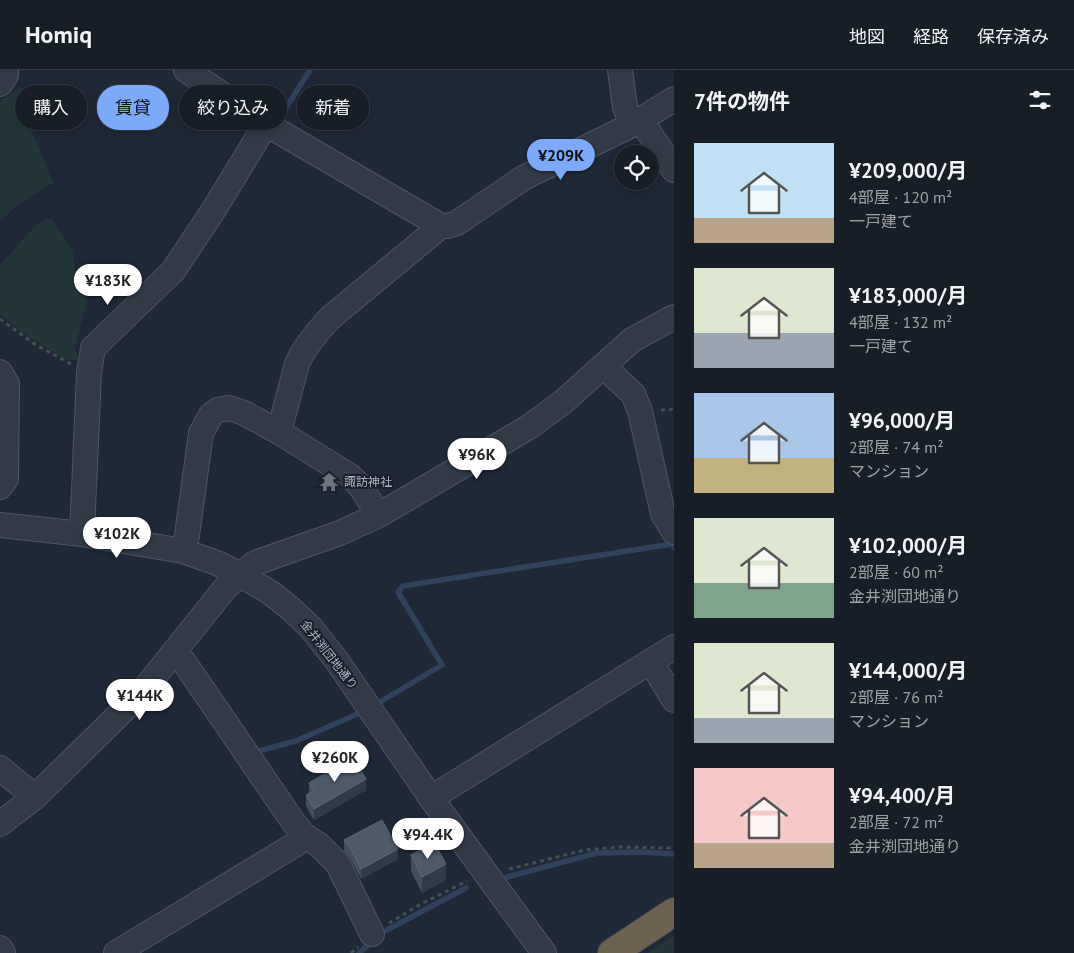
<!DOCTYPE html>
<html lang="ja">
<meta charset="utf-8">
<style>
:root{--surface:#171e28;--page:#242b34;--text:#f1f3f6;--muted:#9ea2a8;--line:#363c45;--accent:#7ca9fa}
body{margin:0;font-family:"PT Sans","Noto Sans JP",sans-serif;background:var(--page);color:var(--text);height:100vh;display:flex;flex-direction:column;font-size:19px;white-space:nowrap}
*{box-sizing:border-box;margin:0}
p{font-size:16px;color:var(--muted)}
.icon{flex:none;width:28px;height:28px;fill:none;stroke:currentColor;stroke-width:2;stroke-linecap:round;stroke-linejoin:round}
.map{position:relative;flex:1;overflow:hidden}
.panel{display:flex;flex-direction:column;background:var(--surface);width:400px}
.panel>*{flex:none}
.top-card{position:absolute;left:15px;top:15px;width:475px;height:45px;display:flex;gap:10px}
.controls{position:absolute;left:614px;top:75px;display:grid;gap:10px}
.controls a{display:grid;place-items:center;width:45px;height:45px;border-radius:50%;background:var(--surface);box-shadow:0 2px 8px #0003,0 0 0 1px var(--line);font-size:25px}
.price{position:absolute;translate:-50% -42px;padding:0 11px;border-radius:18px;background:#fff;color:#222;font-size:16px;line-height:32px;filter:drop-shadow(0 1px 2px #0008)}
.price::after{content:'';position:absolute;left:50%;top:30px;width:15px;height:11px;margin-left:-8px;background:inherit;clip-path:polygon(0 0,100% 0,50% 100%)}
.price.on{background:var(--accent);color:#111}
ul{padding:0;list-style:none}
li{display:flex;align-items:center;gap:15px;height:125px;padding:0 20px}
li span{display:grid;place-items:center;flex:none;width:140px;height:100px;border-radius:0px;color:#555}
li>.icon{margin-inline-start:auto}
span .icon{width:60px;height:60px;fill:#fffc;stroke-width:1}
li b{font-size:21px}
h2{display:flex;justify-content:space-between;align-items:center;height:60px;padding:0 20px;font-size:21px}
.pill{padding:0 18px;border-radius:22px;background:var(--surface);box-shadow:0 2px 8px #0003,0 0 0 1px var(--line);font-size:18px;line-height:45px}
.pill.on{background:var(--accent);color:#111}
header{display:flex;align-items:center;gap:30px;box-sizing:border-box;height:70px;padding:0 25px;background:var(--surface);border-bottom:1px solid var(--line)}
header strong{font-size:24px}
nav{display:flex;gap:28px;margin-inline-start:auto;font-size:18px}
main{display:flex;flex:1;min-height:0}
.map>svg:first-child{display:block}
.green{fill:#223639}
.lines{fill:none;stroke-linecap:round;stroke-linejoin:round}
.stream{stroke:#30415d;stroke-width:5.5}
.minor-casing{stroke:#4d5562;stroke-width:26}
.highway-casing{stroke:#3a424e;stroke-width:30}
.path{stroke:#3e5255;stroke-width:3;stroke-dasharray:4 4;stroke-linecap:butt}
.minor{stroke:#323a47;stroke-width:24}
.highway{stroke:#6d624f;stroke-width:28}
.wall{fill:#434e5f}
.shaded-wall{fill:#303a4a}
.building{fill:#4e596a;stroke:#5d6778}
.labels{text-anchor:middle;stroke-width:4;stroke-linejoin:round;paint-order:stroke}
.poi-label{font-size:12px;fill:#acb5c4;stroke:#181f2b;text-anchor:start}
.street-label{font-size:12px;fill:#acb5c4;stroke:#181f2b}
</style>
<header>
<strong>Homiq</strong>
<nav><a>地図</a><a>経路</a><a>保存済み</a></nav>
</header>
<main>
<div class="map">
<svg width="674" height="883" viewBox="0 0 674 883">
<rect width="100%" height="100%" fill="#1f2836"/>
<path class="green" d="M22,16L23,36L28,52L53,113C33,125 15,135 0,152V32Z
M46,149H52L73,181L75,205L83,219L87,230L74,280L79,285L77,290H66L20,261L0,243V195L37,154Z
M674,865V883H648Z"/>
<g class="lines">
<path class="stream" d="M279,49L310,0
M375,635L442,595L398,522L403,516L672,474L674,477
M257,685L255,682L296,671L364,641
M507,807L597,783L643,782L674,784
M359,883L383,862L466,818"/>
<g class="minor-casing">
<path id="minor" d="M186,0L266,54L441,156H447L457,153L523,108L632,55L674,29
M620,0L625,37L632,55
M0,14L6,5V0
M640,49L674,100
M603,296L633,324L640,341L663,444L674,462
M0,302L7,314L6,409L0,417
M279,362L297,294C304,277 317,262 330,248L441,156
M0,455L82,464L183,481L217,493L239,504L271,523L291,539L311,558L337,591L431,728L544,883
M82,464L89,303L93,278L173,201L213,141L266,54
M183,481L187,465L201,363L211,345L218,340L229,338L244,343L279,362L350,406L360,416L379,445
M174,583L184,592L294,753L304,765L319,775L338,794L372,864
M651,592L674,630
M0,698L35,727
M431,728L674,577
M0,754L35,727L142,622L226,517L255,493L340,463L379,445L529,357L563,332L632,270L674,247
M0,878L3,883
M116,883L296,774L304,765"/>
</g>
<g class="highway-casing">
<path id="highway" d="M612,883L674,842"/>
</g>
<path class="path" d="M0,249L36,275L71,294
M661,340L674,339
M509,799L585,780L619,777L674,778
M389,853L421,834L467,811
M351,883L358,877"/>
<use href="#minor" class="minor"/>
<use href="#highway" class="highway"/>
</g>
<path class="wall" d="M309,713L366,720L314,750L306,736V725L309,724Z
M344,770L398,789L361,809L350,788L344,781Z
M411,785L446,810L422,823L411,801Z"/>
<path class="shaded-wall" d="M366,709V720L314,750V739Z
M398,779V789L361,809V799Z
M446,794V810L422,823V807Z"/>
<path class="building" d="M353,687L366,709L314,739L306,725L314,721L309,713Z
M382,750L398,779L361,799L350,777L344,770Z
M434,772L446,794L422,807L411,785Z"/>
<defs>
<g id="temple-bare" transform="scale(1.5)"><path d="M0-6L5-2H3V0L6.5 2.5H4V6H1.5V3h-3V6H-4V2.5H-6.5L-3 0V-2H-5Z" fill="#6b7280" stroke="#181f2b" stroke-width="2.5" paint-order="stroke"/></g>
</defs>
<g fill-rule="evenodd">
<use href="#temple-bare" x="329" y="412"/>
</g>
<g class="labels">
<g class="poi-label">
<text x="344" y="416">諏訪神社</text>
</g>
<g class="street-label">
<text transform="translate(329 585) rotate(52)" y="4">金井渕団地通り</text>
</g>
</g>
</svg>
<div class="controls">
<a><svg class="icon" aria-label="locate" viewBox="0 0 24 24"><circle cx="12" cy="12" r="6"/><path d="M12 2v4M12 18v4M2 12h4M18 12h4"/></svg></a>
</div>
<b class="price on" style="left:561px;top:111px">¥209K</b>
<b class="price" style="left:108px;top:236px">¥183K</b>
<b class="price" style="left:477px;top:410px">¥96K</b>
<b class="price" style="left:117px;top:489px">¥102K</b>
<b class="price" style="left:140px;top:651px">¥144K</b>
<b class="price" style="left:335px;top:713px">¥260K</b>
<b class="price" style="left:428px;top:790px">¥94.4K</b>
<div class="top-card">
<a class="pill">購入</a>
<a class="pill on">賃貸</a>
<a class="pill">絞り込み</a>
<a class="pill">新着</a>
</div>
</div>
<section class="panel">
<h2>7件の物件<svg class="icon" aria-label="filters" viewBox="0 0 24 24"><path d="M4 7h16M4 17h16"/><circle cx="9" cy="7" r="2"/><circle cx="15" cy="17" r="2"/></svg></h2>
<ul>
<li><span style="background:linear-gradient(#bfe0f5 75%,#b9a48a 0)"><svg class="icon" aria-label="home" viewBox="0 0 24 24"><path d="M3 11l9-7 9 7M6 9v11h12V9"/></svg></span><div><b>¥209,000/月</b><p>4部屋 · 120 m²</p><p>一戸建て</p></div></li>
<li><span style="background:linear-gradient(#dfe7d0 65%,#9aa5b1 0)"><svg class="icon" aria-label="home" viewBox="0 0 24 24"><path d="M3 11l9-7 9 7M6 9v11h12V9"/></svg></span><div><b>¥183,000/月</b><p>4部屋 · 132 m²</p><p>一戸建て</p></div></li>
<li><span style="background:linear-gradient(#a9c7e8 65%,#c2b280 0)"><svg class="icon" aria-label="home" viewBox="0 0 24 24"><path d="M3 11l9-7 9 7M6 9v11h12V9"/></svg></span><div><b>¥96,000/月</b><p>2部屋 · 74 m²</p><p>マンション</p></div></li>
<li><span style="background:linear-gradient(#dfe7d0 65%,#7fa58c 0)"><svg class="icon" aria-label="home" viewBox="0 0 24 24"><path d="M3 11l9-7 9 7M6 9v11h12V9"/></svg></span><div><b>¥102,000/月</b><p>2部屋 · 60 m²</p><p>金井渕団地通り</p></div></li>
<li><span style="background:linear-gradient(#dfe7d0 75%,#9aa5b1 0)"><svg class="icon" aria-label="home" viewBox="0 0 24 24"><path d="M3 11l9-7 9 7M6 9v11h12V9"/></svg></span><div><b>¥144,000/月</b><p>2部屋 · 76 m²</p><p>マンション</p></div></li>
<li><span style="background:linear-gradient(#f6c9c9 75%,#b9a48a 0)"><svg class="icon" aria-label="home" viewBox="0 0 24 24"><path d="M3 11l9-7 9 7M6 9v11h12V9"/></svg></span><div><b>¥94,400/月</b><p>2部屋 · 72 m²</p><p>金井渕団地通り</p></div></li>
</ul>
</section>
</main>
